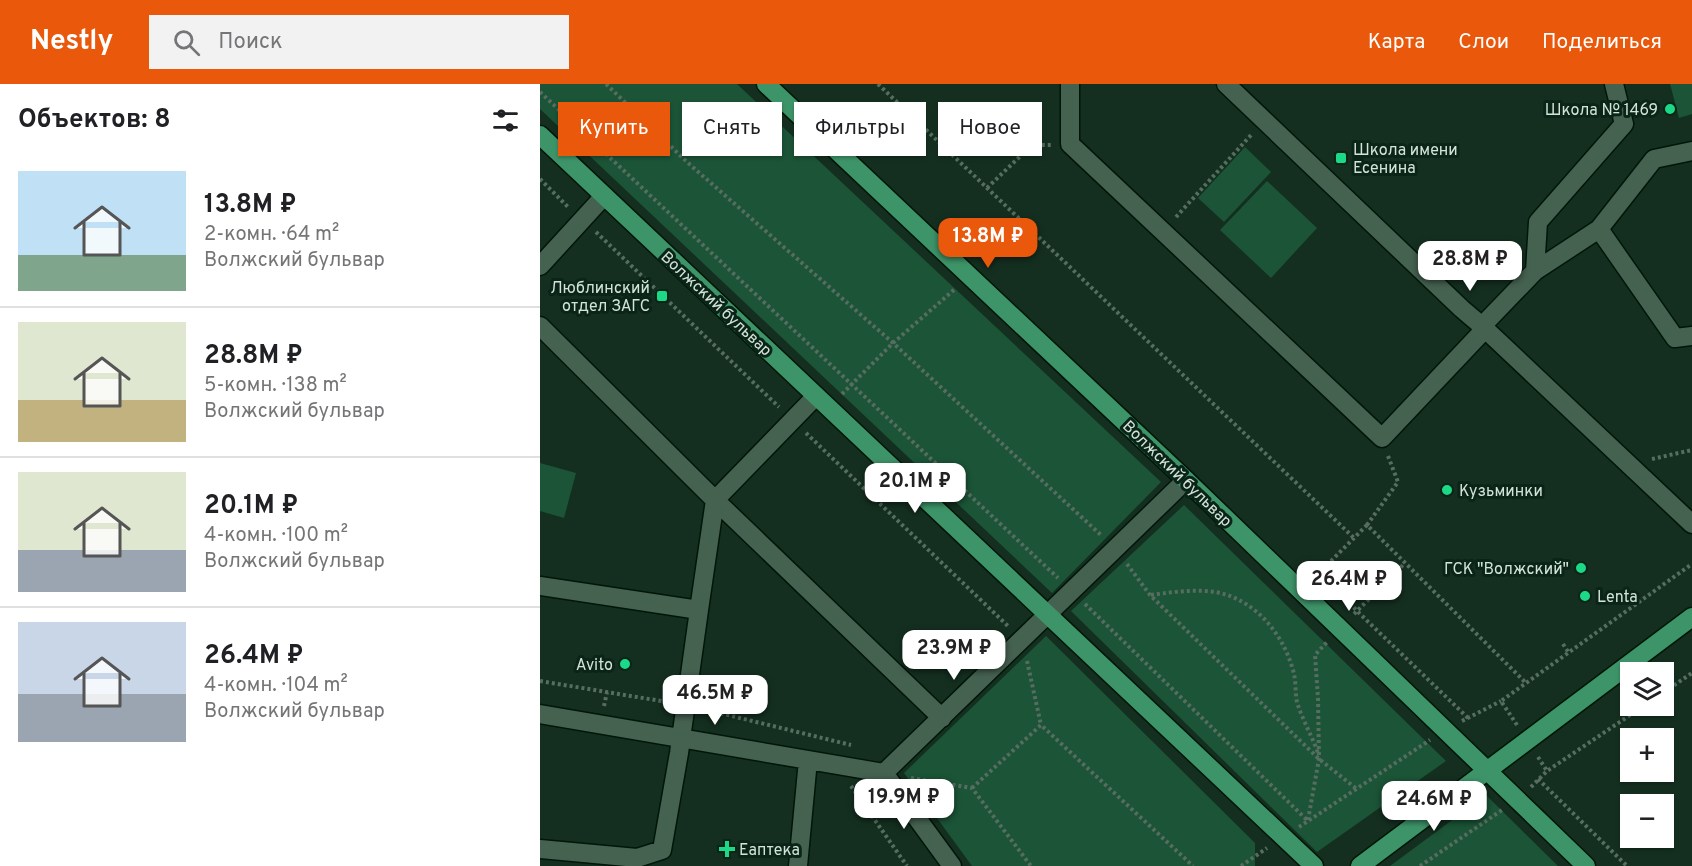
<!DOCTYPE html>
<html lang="ru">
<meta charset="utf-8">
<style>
:root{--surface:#fff;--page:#f2f2f2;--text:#202124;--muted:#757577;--line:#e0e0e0;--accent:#ea580c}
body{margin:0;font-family:Overpass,sans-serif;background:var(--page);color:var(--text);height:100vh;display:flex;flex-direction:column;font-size:22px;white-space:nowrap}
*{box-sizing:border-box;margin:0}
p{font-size:20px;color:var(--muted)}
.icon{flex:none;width:33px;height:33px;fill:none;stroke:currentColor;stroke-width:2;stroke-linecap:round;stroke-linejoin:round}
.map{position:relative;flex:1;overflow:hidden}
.side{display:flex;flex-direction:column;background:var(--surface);width:540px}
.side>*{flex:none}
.top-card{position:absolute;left:18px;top:18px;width:570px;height:54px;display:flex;gap:12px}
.controls{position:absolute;left:1080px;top:578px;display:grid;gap:12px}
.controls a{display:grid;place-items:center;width:54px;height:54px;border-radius:0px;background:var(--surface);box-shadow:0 2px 4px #0004;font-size:30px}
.price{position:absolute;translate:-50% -51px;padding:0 14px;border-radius:12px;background:#fff;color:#222;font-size:20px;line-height:39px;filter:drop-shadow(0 2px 3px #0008)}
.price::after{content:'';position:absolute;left:50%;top:36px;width:18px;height:14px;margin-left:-9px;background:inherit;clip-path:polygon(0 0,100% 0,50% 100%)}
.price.selected{background:var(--accent);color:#fff}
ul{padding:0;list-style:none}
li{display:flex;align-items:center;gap:18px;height:150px;padding:0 18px}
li+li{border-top:2px solid var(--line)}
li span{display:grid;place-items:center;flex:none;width:168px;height:120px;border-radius:0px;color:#555}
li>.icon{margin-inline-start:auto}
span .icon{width:72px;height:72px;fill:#fffc;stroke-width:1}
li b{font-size:26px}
h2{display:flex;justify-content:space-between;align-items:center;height:72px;padding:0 18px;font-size:26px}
.pill{padding:0 21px;border-radius:0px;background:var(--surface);box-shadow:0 2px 4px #0004;font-size:21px;line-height:54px}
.pill.selected{background:var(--accent);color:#fff}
header{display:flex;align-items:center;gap:36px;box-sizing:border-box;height:84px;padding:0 30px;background:var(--accent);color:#fff}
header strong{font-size:28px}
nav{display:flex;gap:33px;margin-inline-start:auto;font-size:21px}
.search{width:420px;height:54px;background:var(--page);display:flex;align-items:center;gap:15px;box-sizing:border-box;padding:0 21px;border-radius:0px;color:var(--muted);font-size:22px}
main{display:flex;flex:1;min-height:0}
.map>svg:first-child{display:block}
.green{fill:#1b5437}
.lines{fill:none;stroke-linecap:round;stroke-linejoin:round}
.minor-casing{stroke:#001609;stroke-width:21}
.major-casing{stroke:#001609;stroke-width:21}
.path{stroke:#566d60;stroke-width:4;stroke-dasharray:3 3;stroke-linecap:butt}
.minor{stroke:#456150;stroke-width:18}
.major{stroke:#3e9469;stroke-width:18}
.poi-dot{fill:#1cd988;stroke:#0a2517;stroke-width:2}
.labels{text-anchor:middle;stroke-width:6;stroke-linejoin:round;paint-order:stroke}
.poi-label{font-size:16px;fill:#d3e3d9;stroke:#0a2517;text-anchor:end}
.street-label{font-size:16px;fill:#d3e3d9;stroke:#0a2517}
</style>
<header>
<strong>Nestly</strong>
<div class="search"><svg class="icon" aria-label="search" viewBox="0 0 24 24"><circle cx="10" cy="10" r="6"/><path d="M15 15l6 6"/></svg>Поиск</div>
<nav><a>Карта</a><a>Слои</a><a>Поделиться</a></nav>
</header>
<main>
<section class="side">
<h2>Объектов: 8<svg class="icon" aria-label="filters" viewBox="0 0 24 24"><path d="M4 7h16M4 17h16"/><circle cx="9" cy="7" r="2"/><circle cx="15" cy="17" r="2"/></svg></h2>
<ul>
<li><span style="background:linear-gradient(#bfe0f5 70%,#7fa58c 0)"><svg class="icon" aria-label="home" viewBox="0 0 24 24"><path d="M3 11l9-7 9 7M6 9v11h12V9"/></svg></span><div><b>13.8M ₽</b><p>2-комн. · 64 m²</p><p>Волжский бульвар</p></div></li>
<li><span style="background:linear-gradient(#dfe7d0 65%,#c2b280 0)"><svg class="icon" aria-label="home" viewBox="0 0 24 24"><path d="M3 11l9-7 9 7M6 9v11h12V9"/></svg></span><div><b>28.8M ₽</b><p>5-комн. · 138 m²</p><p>Волжский бульвар</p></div></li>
<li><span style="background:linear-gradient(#dfe7d0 65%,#9aa5b1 0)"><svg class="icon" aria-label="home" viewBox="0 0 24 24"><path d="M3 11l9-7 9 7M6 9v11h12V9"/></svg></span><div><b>20.1M ₽</b><p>4-комн. · 100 m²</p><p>Волжский бульвар</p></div></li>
<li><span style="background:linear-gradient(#c9d6e8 60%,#9aa5b1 0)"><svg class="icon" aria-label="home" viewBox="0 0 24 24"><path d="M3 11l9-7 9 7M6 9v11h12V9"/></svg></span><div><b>26.4M ₽</b><p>4-комн. · 104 m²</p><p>Волжский бульвар</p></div></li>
</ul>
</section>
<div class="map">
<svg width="1152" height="782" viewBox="0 0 1152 782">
<rect width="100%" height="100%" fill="#142f20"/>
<path class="green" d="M0,0H197L621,398L512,509L0,25Z
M1130,0H1152V30L1139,34Z
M705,63L731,88L684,138L658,114Z
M727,97L777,144L731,194L680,146Z
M0,379L36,389L24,434L0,427Z
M644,421L906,677L777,768L531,527Z
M506,552L715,759V782H432L364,689Z
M946,711L1018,782H850Z"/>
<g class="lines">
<g class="minor-casing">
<path id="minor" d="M530,0V60L842,354L945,245
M686,0L922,225L942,242L1152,440
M1059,145L1114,75L1152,67
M0,182L64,112
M995,187L998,138L1084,40L1074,0
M0,242L175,416L159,526
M942,242L995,187L1059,145L1135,254L1152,252
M276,312L175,416L402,634
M0,502L159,526L139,669L122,766L97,774L0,765
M0,630L344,689
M344,689L646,396
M344,689L412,782
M258,782L268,676"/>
</g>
<g class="major-casing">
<path id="major" d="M226,0L646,396L1046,782
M0,51L774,782
M820,782L1152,533"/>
</g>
<path class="path" d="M66,0L147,78L353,259L562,452
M338,0L814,454
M0,8L518,494
M0,95L28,123
M447,104L492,61H512
M636,133L712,50
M56,148L239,323
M302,310L353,259L415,205
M266,349L469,543
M848,372L858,398L827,441L986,599
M1112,375L1152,366
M827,441L781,487L817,527L928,634
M587,480L610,511L779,675L818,706
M611,511C632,508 654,505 675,508C716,515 745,552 754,590C756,599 755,609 757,618C762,635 772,652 778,669
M545,520L768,737
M814,530L865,479
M1023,560L1029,569
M487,577L501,641
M0,597L127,618
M1124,608L1152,589
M64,622L67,608
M163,625L311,661
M922,637L961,617
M977,641L961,617L1152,480
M998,673L1007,687L1105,621
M371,694L432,704L491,782
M998,695L1087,782
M311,702L367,782
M991,703L1007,687
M432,704L501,641L653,782
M768,736L779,675L778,614L775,571L788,557
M759,743L890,656
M701,782L727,764
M880,782L962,726"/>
<use href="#minor" class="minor"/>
<use href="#major" class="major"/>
</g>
<g class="poi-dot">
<circle cx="1130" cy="25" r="6"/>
<rect x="795" y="68" width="12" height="12" rx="3"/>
<rect x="116" y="206" width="12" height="12" rx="3"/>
<circle cx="907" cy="406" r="6"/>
<circle cx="1041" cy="484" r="6"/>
<circle cx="1045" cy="512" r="6"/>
<circle cx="85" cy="580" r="6"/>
<path d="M184 756h6v6h6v6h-6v6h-6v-6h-6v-6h6z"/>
</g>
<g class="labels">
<g class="poi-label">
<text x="1118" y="31">Школа № 1469</text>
<text x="813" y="71" text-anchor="start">Школа имени<tspan x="813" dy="18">Есенина</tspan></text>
<text x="110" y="209">Люблинский<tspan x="110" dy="18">отдел ЗАГС</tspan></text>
<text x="919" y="412" text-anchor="start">Кузьминки</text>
<text x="1029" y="490">ГСК "Волжский"</text>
<text x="1057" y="518" text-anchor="start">Lenta</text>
<text x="73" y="586">Avito</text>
<text x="199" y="771" text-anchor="start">Еаптека</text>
</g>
<g class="street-label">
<text transform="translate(177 219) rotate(43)" y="6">Волжский бульвар</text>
<text transform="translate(638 389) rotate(44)" y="6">Волжский бульвар</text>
</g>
</g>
</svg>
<div class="controls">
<a><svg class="icon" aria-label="layers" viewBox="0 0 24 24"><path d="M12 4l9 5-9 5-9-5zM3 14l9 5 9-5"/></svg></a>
<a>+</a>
<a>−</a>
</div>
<b class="price selected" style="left:448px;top:185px">13.8M ₽</b>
<b class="price" style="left:930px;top:208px">28.8M ₽</b>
<b class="price" style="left:375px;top:430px">20.1M ₽</b>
<b class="price" style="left:809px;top:528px">26.4M ₽</b>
<b class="price" style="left:414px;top:597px">23.9M ₽</b>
<b class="price" style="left:175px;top:642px">46.5M ₽</b>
<b class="price" style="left:364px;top:746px">19.9M ₽</b>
<b class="price" style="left:894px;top:748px">24.6M ₽</b>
<div class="top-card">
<a class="pill selected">Купить</a>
<a class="pill">Снять</a>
<a class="pill">Фильтры</a>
<a class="pill">Новое</a>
</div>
</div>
</main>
